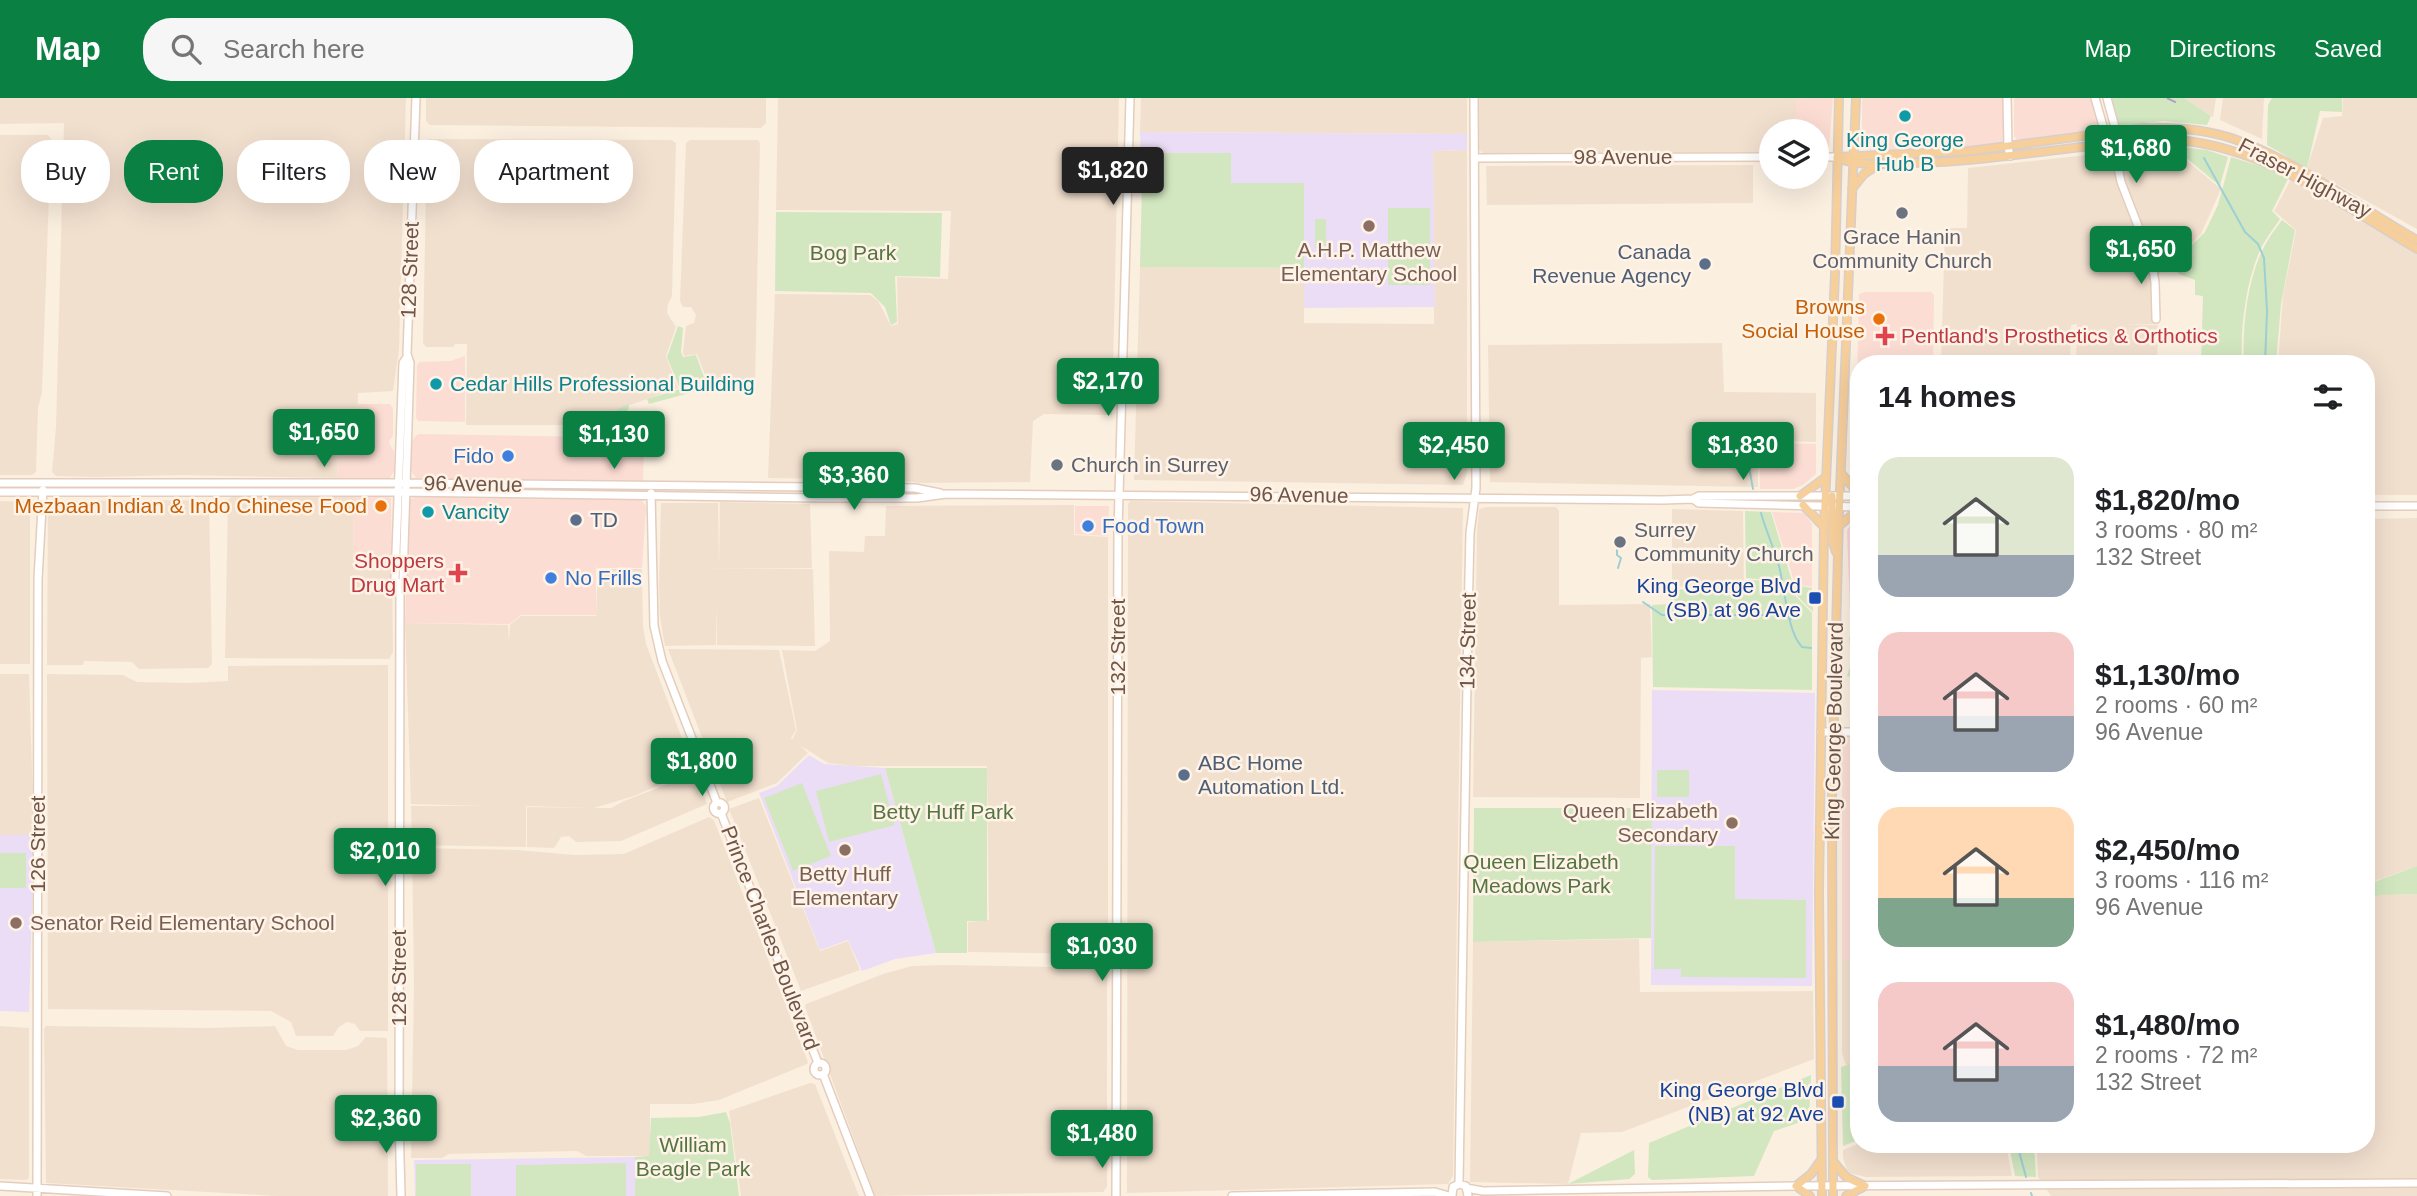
<!DOCTYPE html>
<meta charset="utf-8">
<style>
:root{--surface:#fff;--page:#f6f6f6;--text:#202124;--muted:#757577;--accent:#0b8043}
body{margin:0;font-family:Helvetica,sans-serif;background:var(--page);color:var(--text);height:100vh;display:flex;flex-direction:column;font-size:26px;white-space:nowrap}
*{box-sizing:border-box;margin:0}
p{font-size:23px;color:var(--muted)}
.icon{flex:none;width:38px;height:38px;fill:none;stroke:currentColor;stroke-width:2;stroke-linecap:round;stroke-linejoin:round}
.map{position:relative;flex:1;overflow:hidden}
.panel{position:absolute;left:1850px;top:257px;width:525px;height:798px;display:flex;flex-direction:column;background:var(--surface);border-radius:28px;box-shadow:0 7px 28px #0002}
.panel>*{flex:none}
.banner{position:absolute;left:21px;top:42px;width:665px;height:63px;display:flex;gap:14px}
.tools{position:absolute;left:1759px;top:21px;display:grid;gap:14px}
.tools a{display:grid;place-items:center;width:70px;height:70px;border-radius:50%;background:var(--surface);box-shadow:0 7px 28px #0002;font-size:35px}
.price{position:absolute;translate:-50% -60px;padding:0 16px;border-radius:7px;background:var(--accent);color:#fff;font-size:23px;line-height:46px;filter:drop-shadow(0 2px 4px #0008)}
.price::after{content:'';position:absolute;left:50%;top:42px;width:21px;height:16px;margin-left:-10px;background:inherit;clip-path:polygon(0 0,100% 0,50% 100%)}
.price.current{background:#222;color:#fff}
ul{padding:0;list-style:none}
li{display:flex;align-items:center;gap:21px;height:175px;padding:0 28px}
li span{display:grid;place-items:center;flex:none;width:196px;height:140px;border-radius:21px;color:#555}
li>.icon{margin-inline-start:auto}
span .icon{width:84px;height:84px;fill:#fffc;stroke-width:1}
li b{font-size:30px}
h2{display:flex;justify-content:space-between;align-items:center;height:84px;padding:0 28px;font-size:30px}
.pill{padding:0 24px;border-radius:28px;background:var(--surface);box-shadow:0 7px 28px #0002;font-size:24px;line-height:63px}
.pill.current{background:var(--accent);color:#fff}
header{display:flex;align-items:center;gap:42px;box-sizing:border-box;height:98px;padding:0 35px;background:var(--accent);color:#fff}
header strong{font-size:33px}
nav{display:flex;gap:38px;margin-inline-start:auto;font-size:24px}
.search{width:490px;height:63px;background:var(--page);display:flex;align-items:center;gap:18px;box-sizing:border-box;padding:0 24px;border-radius:28px;color:var(--muted);font-size:26px}
.map>svg:first-child{display:block}
.residential{fill:#f2e0cf}
.commercial{fill:#fbddd4}
.education{fill:#ecddf6}
.medical{fill:#f8d4da}
.green{fill:#d2e7c0}
.lines{fill:none;stroke-linecap:round;stroke-linejoin:round}
.stream{stroke:#9dcfd4;stroke-width:2}
.secondary-casing{stroke:#e5cdbd;stroke-width:10}
.primary-casing{stroke:#d7cfcc;stroke-width:10}
.secondary{stroke:#fff;stroke-width:7}
.primary{stroke:#f7cf9b;stroke-width:7}
.rail{stroke:#b1a1c2;stroke-width:2;stroke-dasharray:10 7;stroke-linecap:butt}
.culture-dot{fill:#0f9aa8;stroke:#fef3e6;stroke-width:2.5}
.worship-dot{fill:#6b7280;stroke:#fef3e6;stroke-width:2.5}
.education-dot{fill:#8d6e63;stroke:#fef3e6;stroke-width:2.5}
.service-dot{fill:#5c6f8a;stroke:#fef3e6;stroke-width:2.5}
.food-dot{fill:#e8710a;stroke:#fef3e6;stroke-width:2.5}
.health-dot{fill:#e0444e;stroke:#fef3e6;stroke-width:2.5}
.shop-dot{fill:#3f7fe0;stroke:#fef3e6;stroke-width:2.5}
.transit-dot{fill:#1a4fb4;stroke:#fef3e6;stroke-width:2.5}
.labels{text-anchor:middle;stroke-width:5;stroke-linejoin:round;paint-order:stroke}
.culture-label{font-size:21px;fill:#0d838f;stroke:#fef3e6;text-anchor:start}
.street-label{font-size:21px;fill:#705549;stroke:#fef3e6}
.worship-label{font-size:21px;fill:#5b616d;stroke:#fef3e6;text-anchor:start}
.education-label{font-size:21px;fill:#785e54;stroke:#fef3e6}
.service-label{font-size:21px;fill:#4e5e75;stroke:#fef3e6;text-anchor:start}
.park-label{font-size:21px;fill:#547542;stroke:#fef3e6}
.food-label{font-size:21px;fill:#c56008;stroke:#fef3e6;text-anchor:end}
.health-label{font-size:21px;fill:#be3a42;stroke:#fef3e6;text-anchor:start}
.shop-label{font-size:21px;fill:#366cbe;stroke:#fef3e6;text-anchor:start}
.transit-label{font-size:21px;fill:#164399;stroke:#fef3e6;text-anchor:end}
</style>
<header>
<strong>Map</strong>
<div class="search"><svg class="icon" aria-label="search" viewBox="0 0 24 24"><circle cx="10" cy="10" r="6"/><path d="M15 15l6 6"/></svg>Search here</div>
<nav><a>Map</a><a>Directions</a><a>Saved</a></nav>
</header>
<div class="map">
<svg width="2417" height="1098" viewBox="0 0 2417 1098">
<rect width="100%" height="100%" fill="#fbefe0"/>
<path class="residential" d="M0,0H406L399,252L393,293L358,295L357,343L339,342L337,380L180,377L97,379L56,378L52,374L56,329L64,25L0,26Z
M426,0H766V25L761,30L430,27L426,23Z
M778,0H1119L1112,317L1044,316L1033,323L1030,384L918,385L901,382L768,380L775,196L870,197L878,203L891,228L898,226L897,179L948,181L951,113L776,112Z
M1141,0H1467V36L1140,34Z
M1479,0H1796V33H1771V54L1484,55L1478,52L1477,48Z
M2184,0H2216L2213,19L2211,18Z
M2223,0H2264L2262,41L2220,22Z
M2343,0H2417V131L2307,70L2323,20L2342,18Z
M0,37H48L51,41L42,294L38,310L36,374L32,377H0Z
M429,41L671,42L676,45L672,198L668,206L667,215L676,229L666,258L678,290L594,320L591,327H466L467,246H455L453,249H426L423,245L427,43Z
M690,42H758L760,45L755,288L751,293H726L719,287H709L697,256L684,258L683,254L686,228L694,225L696,217L691,209H683L680,203L686,45Z
M2169,48L2221,91L2201,136L2155,180L2154,226H2123L2158,227L2157,266H2076L2077,226L2071,227L2070,266H1941L1945,130H1967L1968,70Z
M1467,52V375L1463,387L1134,382L1140,169L1304,170V225L1434,226L1433,53Z
M1753,67V105L1487,107L1486,68Z
M2291,81L2417,155V397H2366V266L2278,265L2283,198L2296,132L2274,113Z
M1722,245L1724,294L1816,295V344L1758,342V389L1490,384L1488,247Z
M232,398H353L354,472H392L393,554L389,561L225,560L228,402Z
M209,402L212,566L208,570L139,571L132,564L84,563L83,567H47L48,406L51,403Z
M0,403L30,404V566H0Z
M1130,403L1463,410L1453,1078L1448,1086L1127,1095L1128,406Z
M720,404L810,406L812,470H703L813,471L815,548L717,547V505L716,547L665,548L660,519L659,487L661,405H718L719,468Z
M1074,407V437L1108,439V853L1104,856L968,854V824L989,822L987,668H853L828,665L801,648L808,655L777,685L727,704L668,551L779,552L796,632L791,640L792,642L797,632L782,552L815,553L830,543L829,453L864,454L865,438H885L886,408Z
M1487,409H1556L1559,413V507L1650,506L1652,559L1641,560L1640,700L1473,699L1477,433L1479,411Z
M1672,411L1743,413L1744,492L1672,488Z
M2417,420V768L2366,786V421Z
M598,471H642L643,528L646,546L694,672L634,698L594,710H611L624,703L696,675L707,706L621,743L576,744L569,738L561,739L554,750L527,749V709L593,710L526,708V749L412,747L411,708H485L411,706L405,525L508,527L509,544L510,527L521,518H596Z
M388,567V933H360L355,926L347,924L339,929L333,938H296L291,924L271,913L48,911L47,576L123,577L137,584L189,585L228,583V568Z
M0,576H29L34,737H0Z
M759,700L820,853L848,843L860,872L801,893L729,711Z
M709,719L714,722L808,964L807,966L719,1002L693,1006H650V1058H586L577,1053L449,1056L442,1060H411L414,886L412,750L518,752L574,757L624,756Z
M2417,796V1098H2051L2038,1079L2037,1047L2366,1046V802L2381,797Z
M1639,841L1640,894L1813,893L1814,961L1622,1034L1581,1035L1568,1086L1470,1084L1473,844Z
M1842,862H1858V963L1846,967L1842,955Z
M947,867L1102,870L1107,873V1089L1103,1094L875,1098L805,909L806,906L883,876L912,868Z
M0,928L29,930V1080L26,1082L0,1081Z
M46,928L209,930L275,928L286,948L298,952H346L358,948L366,939L387,940L388,1098H277L46,1085L44,931Z
M810,985L815,986L859,1098H741L729,1013Z
M1858,1046L2006,1047L2012,1078L1866,1079L1848,1075L1843,1060V1052Z"/>
<path class="commercial" d="M1796,0H1833L1829,50L1827,53L1817,54L1816,33H1796Z
M1862,0H2005L2004,40L2000,47L1957,51L1868,52L1864,49L1862,41Z
M2014,0H2091L2098,27L2092,33L2072,34L2039,39L2036,42L2019,44L2014,38Z
M1865,194H1931L1934,197L1933,266H1858V336H1856L1859,196Z
M465,258V324L418,323L416,320L417,267L420,264L450,263Z
M358,306H390L393,310V338L389,343L390,347L394,353V373L390,380H337L339,342L357,343Z
M419,336L588,339L597,348L644,349L643,383L416,380L411,373L412,344L415,338Z
M1759,345L1816,346V376L1803,387L1793,391H1760Z
M353,398H385L391,400L392,472L354,473Z
M417,398L640,400L646,408L642,470H597L596,468V517H521L510,526L405,525L409,402Z
M1075,408H1109L1108,438L1075,436Z
M1772,414L1804,415L1812,426V489L1795,486Z
M1858,627V862H1842V643Z"/>
<path class="education" d="M1140,34L1467,36V52L1433,53L1435,209L1304,210V86L1142,84Z
M1652,592L1815,595L1812,888L1651,887Z
M809,657L824,666L885,670L936,855L895,861L862,873L848,842L820,852L759,695L777,688Z
M0,737H34L29,914L0,913Z
M635,1059V1098H415L414,1062Z"/>
<path class="medical" d="M1858,420V539H1851L1847,433L1852,423Z"/>
<path class="green" d="M2110,0H2184L2211,18L2207,27L2163,23L2117,28Z
M2272,0H2342V14L2320,13L2307,70L2267,47L2268,7Z
M2172,48L2207,52L2228,59L2220,88Z
M1161,55H1231V85H1304V170L1140,169L1142,84H1161Z
M2231,59L2266,70L2288,81L2272,113L2280,121C2274,130 2267,139 2262,148C2246,180 2240,231 2242,266H2201L2203,198L2195,197V182L2179,176L2171,168L2205,134L2218,107Z
M1388,110H1430V187H1388Z
M776,114L942,115L940,179L895,178L897,224L891,227L885,209L871,195L775,193Z
M1315,121H1326V150H1315Z
M2282,122L2295,132L2281,206L2276,266H2244C2242,231 2247,181 2264,149C2269,139 2276,130 2282,122Z
M678,228L683,230L681,254L683,259L696,257L708,290L649,306L647,301L680,291L667,259Z
M628,306L629,310L621,322V342L601,341L600,321Z
M1745,413L1771,414L1792,483L1795,487L1812,490L1813,514L1783,483H1781L1812,515V592L1653,589L1652,507L1670,506V491L1746,493L1747,482L1778,483L1746,480Z
M1849,539H1858V623C1849,613 1849,593 1854,580L1847,578L1852,562Z
M885,670H987V823H967V855H936Z
M1657,672H1689V699H1657Z
M881,676L895,727L829,744L816,693Z
M802,685L831,758L793,773L764,700Z
M1474,710H1652L1651,840L1473,844Z
M1655,748H1735V801L1806,802V880L1681,879V871H1654Z
M0,755H26V790H0Z
M2417,768V796L2381,797L2366,802V787Z
M1858,963V1042L1843,1048L1841,969Z
M1811,977L1809,1021L1774,1033L1754,1078L1652,1082L1648,1079L1649,1045Z
M726,1014L730,1025L739,1098H635V1059L649,1058L651,1020L699,1019Z
M2009,1047H2034L2036,1079L2015,1078Z
M1634,1052L1635,1076L1629,1081L1568,1086Z
M626,1065V1098H516V1067Z
M416,1066H471V1098H416Z"/>
<g class="lines">
<path class="stream" d="M2204,60L2245,134L2258,146L2264,160L2267,213L2265,266
M1748,347L1749,369L1753,391
M1761,415C1766,433 1774,450 1779,468C1785,490 1787,534 1802,549L1811,550
M1617,451V457L1621,460L1618,470
M1643,504L1662,517H1777L1786,518L1791,521
M1854,554L1858,556
M2017,1046L2026,1079
M2031,1095L2032,1098"/>
<g class="secondary-casing">
<path id="secondary" d="M2007,0L2008,49L2010,58
M2095,0L2105,35L2113,45
M2107,0L2116,33L2113,45L2121,84L2152,164L2155,185L2156,221
M1816,59H1837
M1474,60L1771,59
M0,385H398L915,390L940,395
M0,394H397L823,400H917L946,396L1663,402L1693,401L1699,398H1858
M651,395L654,528L662,563L717,705
M1693,401L1699,405L1858,409
M2366,408H2417
M399,491L395,481L403,265L407,259
M1821,634H1858
M713.5 710a5.5 5.5 0 1 1 11 0a5.5 5.5 0 1 1-11 0Z
M721,715L818,965
M814 971a6 6 0 1 1 12 0a6 6 0 1 1-12 0Z
M823,976L870,1098
M1459,1086L1468,521L1470,435L1476,390L1474,0
M0,1088L167,1098
M1466,1090L1483,1093L1796,1088L2417,1085
M37,1098L38,481L43,392
M401,1098L399,1022L400,493L403,481L410,265L407,256L416,0
M1116,1098L1118,433L1130,0
M1232,1098L1435,1094L1449,1098
M1452,1098L1453,1089L1459,1086L1466,1088L1468,1098"/>
</g>
<g class="primary-casing">
<path id="primary" d="M1837,59L1970,53L2143,30C2174,29 2205,31 2234,41C2297,63 2359,109 2417,142
M1837,60C1861,69 1886,66 1911,65C1968,64 2024,56 2081,49C2112,45 2145,39 2177,42C2266,49 2342,107 2417,151
M1852,91L1864,76L1879,66
M1841,375L1858,395
M1800,398L1826,379
M1832,398V442L1836,454
M1803,407L1824,429
M1839,428L1858,412
M1833,1063L1846,1079L1865,1088
M1810,1098L1796,1088L1811,1076L1821,1062
M1822,1098L1819,794L1824,429L1835,177L1839,0
M1833,1098L1832,694L1839,417L1856,0
M1846,1098L1865,1088"/>
</g>
<use href="#secondary" class="secondary"/>
<use href="#primary" class="primary"/>
<path class="rail" d="M2167,0L2177,5"/>
</g>
<g class="culture-dot">
<circle cx="1905" cy="18" r="7"/>
<circle cx="436" cy="286" r="7"/>
<circle cx="428" cy="414" r="7"/>
</g>
<g class="worship-dot">
<circle cx="1902" cy="115" r="7"/>
<circle cx="1057" cy="367" r="7"/>
<circle cx="1620" cy="444" r="7"/>
</g>
<g class="education-dot">
<circle cx="1369" cy="128" r="7"/>
<circle cx="1732" cy="725" r="7"/>
<circle cx="845" cy="752" r="7"/>
<circle cx="16" cy="825" r="7"/>
</g>
<g class="service-dot">
<circle cx="1705" cy="166" r="7"/>
<circle cx="576" cy="422" r="7"/>
<circle cx="1184" cy="677" r="7"/>
</g>
<g class="food-dot">
<circle cx="1879" cy="221" r="7"/>
<circle cx="381" cy="408" r="7"/>
</g>
<g class="health-dot">
<path d="M1881.5 227.5h7v7h7v7h-7v7h-7v-7h-7v-7h7z"/>
<path d="M454.5 464.5h7v7h7v7h-7v7h-7v-7h-7v-7h7z"/>
</g>
<g class="shop-dot">
<circle cx="508" cy="358" r="7"/>
<circle cx="1088" cy="428" r="7"/>
<circle cx="551" cy="480" r="7"/>
</g>
<g class="transit-dot">
<rect x="1808" y="493" width="14" height="14" rx="3.5"/>
<rect x="1831" y="997" width="14" height="14" rx="3.5"/>
</g>
<g class="labels">
<g class="culture-label">
<text x="1905" y="49" text-anchor="middle">King George<tspan x="1905" dy="24">Hub B</tspan></text>
<text x="450" y="293">Cedar Hills Professional Building</text>
<text x="442" y="421">Vancity</text>
</g>
<g class="street-label">
<text x="1623" y="66">98 Avenue</text>
<text transform="translate(2305 80) rotate(28)" y="7">Fraser Highway</text>
<text transform="translate(410 172) rotate(-88)" y="7">128 Street</text>
<text transform="translate(473 386) rotate(1)" y="7">96 Avenue</text>
<text transform="translate(1299 397) rotate(1)" y="7">96 Avenue</text>
<text transform="translate(1468 543) rotate(-89)" y="7">134 Street</text>
<text transform="translate(1118 549) rotate(-90)" y="7">132 Street</text>
<text transform="translate(1834 633) rotate(-89)" y="7">King George Boulevard</text>
<text transform="translate(38 746) rotate(-90)" y="7">126 Street</text>
<text transform="translate(770 840) rotate(69)" y="7">Prince Charles Boulevard</text>
<text transform="translate(399 880) rotate(-90)" y="7">128 Street</text>
</g>
<g class="worship-label">
<text x="1902" y="146" text-anchor="middle">Grace Hanin<tspan x="1902" dy="24">Community Church</tspan></text>
<text x="1071" y="374">Church in Surrey</text>
<text x="1634" y="439">Surrey<tspan x="1634" dy="24">Community Church</tspan></text>
</g>
<g class="education-label">
<text x="1369" y="159">A.H.P. Matthew<tspan x="1369" dy="24">Elementary School</tspan></text>
<text x="1718" y="720" text-anchor="end">Queen Elizabeth<tspan x="1718" dy="24">Secondary</tspan></text>
<text x="845" y="783">Betty Huff<tspan x="845" dy="24">Elementary</tspan></text>
<text x="30" y="832" text-anchor="start">Senator Reid Elementary School</text>
</g>
<g class="service-label">
<text x="1691" y="161" text-anchor="end">Canada<tspan x="1691" dy="24">Revenue Agency</tspan></text>
<text x="590" y="429">TD</text>
<text x="1198" y="672">ABC Home<tspan x="1198" dy="24">Automation Ltd.</tspan></text>
</g>
<g class="park-label">
<text x="853" y="162">Bog Park</text>
<text x="943" y="721">Betty Huff Park</text>
<text x="1541" y="771">Queen Elizabeth<tspan x="1541" dy="24">Meadows Park</tspan></text>
<text x="693" y="1054">William<tspan x="693" dy="24">Beagle Park</tspan></text>
</g>
<g class="food-label">
<text x="1865" y="216">Browns<tspan x="1865" dy="24">Social House</tspan></text>
<text x="367" y="415">Mezbaan Indian &amp; Indo Chinese Food</text>
</g>
<g class="health-label">
<text x="1901" y="245">Pentland's Prosthetics &amp; Orthotics</text>
<text x="444" y="470" text-anchor="end">Shoppers<tspan x="444" dy="24">Drug Mart</tspan></text>
</g>
<g class="shop-label">
<text x="494" y="365" text-anchor="end">Fido</text>
<text x="1102" y="435">Food Town</text>
<text x="565" y="487">No Frills</text>
</g>
<g class="transit-label">
<text x="1801" y="495">King George Blvd<tspan x="1801" dy="24">(SB) at 96 Ave</tspan></text>
<text x="1824" y="999">King George Blvd<tspan x="1824" dy="24">(NB) at 92 Ave</tspan></text>
</g>
</g>
</svg>
<div class="tools">
<a><svg class="icon" aria-label="layers" viewBox="0 0 24 24"><path d="M12 4l9 5-9 5-9-5zM3 14l9 5 9-5"/></svg></a>
</div>
<b class="price" style="left:2136px;top:87px">$1,680</b>
<b class="price current" style="left:1113px;top:109px">$1,820</b>
<b class="price" style="left:2141px;top:188px">$1,650</b>
<b class="price" style="left:1108px;top:320px">$2,170</b>
<b class="price" style="left:324px;top:371px">$1,650</b>
<b class="price" style="left:614px;top:373px">$1,130</b>
<b class="price" style="left:1454px;top:384px">$2,450</b>
<b class="price" style="left:1743px;top:384px">$1,830</b>
<b class="price" style="left:854px;top:414px">$3,360</b>
<b class="price" style="left:702px;top:700px">$1,800</b>
<b class="price" style="left:385px;top:790px">$2,010</b>
<b class="price" style="left:1102px;top:885px">$1,030</b>
<b class="price" style="left:386px;top:1057px">$2,360</b>
<b class="price" style="left:1102px;top:1072px">$1,480</b>
<div class="banner">
<a class="pill">Buy</a>
<a class="pill current">Rent</a>
<a class="pill">Filters</a>
<a class="pill">New</a>
<a class="pill">Apartment</a>
</div>
<section class="panel">
<h2>14 homes<svg class="icon" aria-label="filters" viewBox="0 0 24 24"><path d="M4 7h16M4 17h16"/><circle cx="9" cy="7" r="2"/><circle cx="15" cy="17" r="2"/></svg></h2>
<ul>
<li><span style="background:linear-gradient(#dfe7d0 70%,#9aa5b1 0)"><svg class="icon" aria-label="home" viewBox="0 0 24 24"><path d="M3 11l9-7 9 7M6 9v11h12V9"/></svg></span><div><b>$1,820/mo</b><p>3 rooms · 80 m²</p><p>132 Street</p></div></li>
<li><span style="background:linear-gradient(#f6c9c9 60%,#9aa5b1 0)"><svg class="icon" aria-label="home" viewBox="0 0 24 24"><path d="M3 11l9-7 9 7M6 9v11h12V9"/></svg></span><div><b>$1,130/mo</b><p>2 rooms · 60 m²</p><p>96 Avenue</p></div></li>
<li><span style="background:linear-gradient(#ffd9b3 65%,#7fa58c 0)"><svg class="icon" aria-label="home" viewBox="0 0 24 24"><path d="M3 11l9-7 9 7M6 9v11h12V9"/></svg></span><div><b>$2,450/mo</b><p>3 rooms · 116 m²</p><p>96 Avenue</p></div></li>
<li><span style="background:linear-gradient(#f6c9c9 60%,#9aa5b1 0)"><svg class="icon" aria-label="home" viewBox="0 0 24 24"><path d="M3 11l9-7 9 7M6 9v11h12V9"/></svg></span><div><b>$1,480/mo</b><p>2 rooms · 72 m²</p><p>132 Street</p></div></li>
</ul>
</section>
</div>
